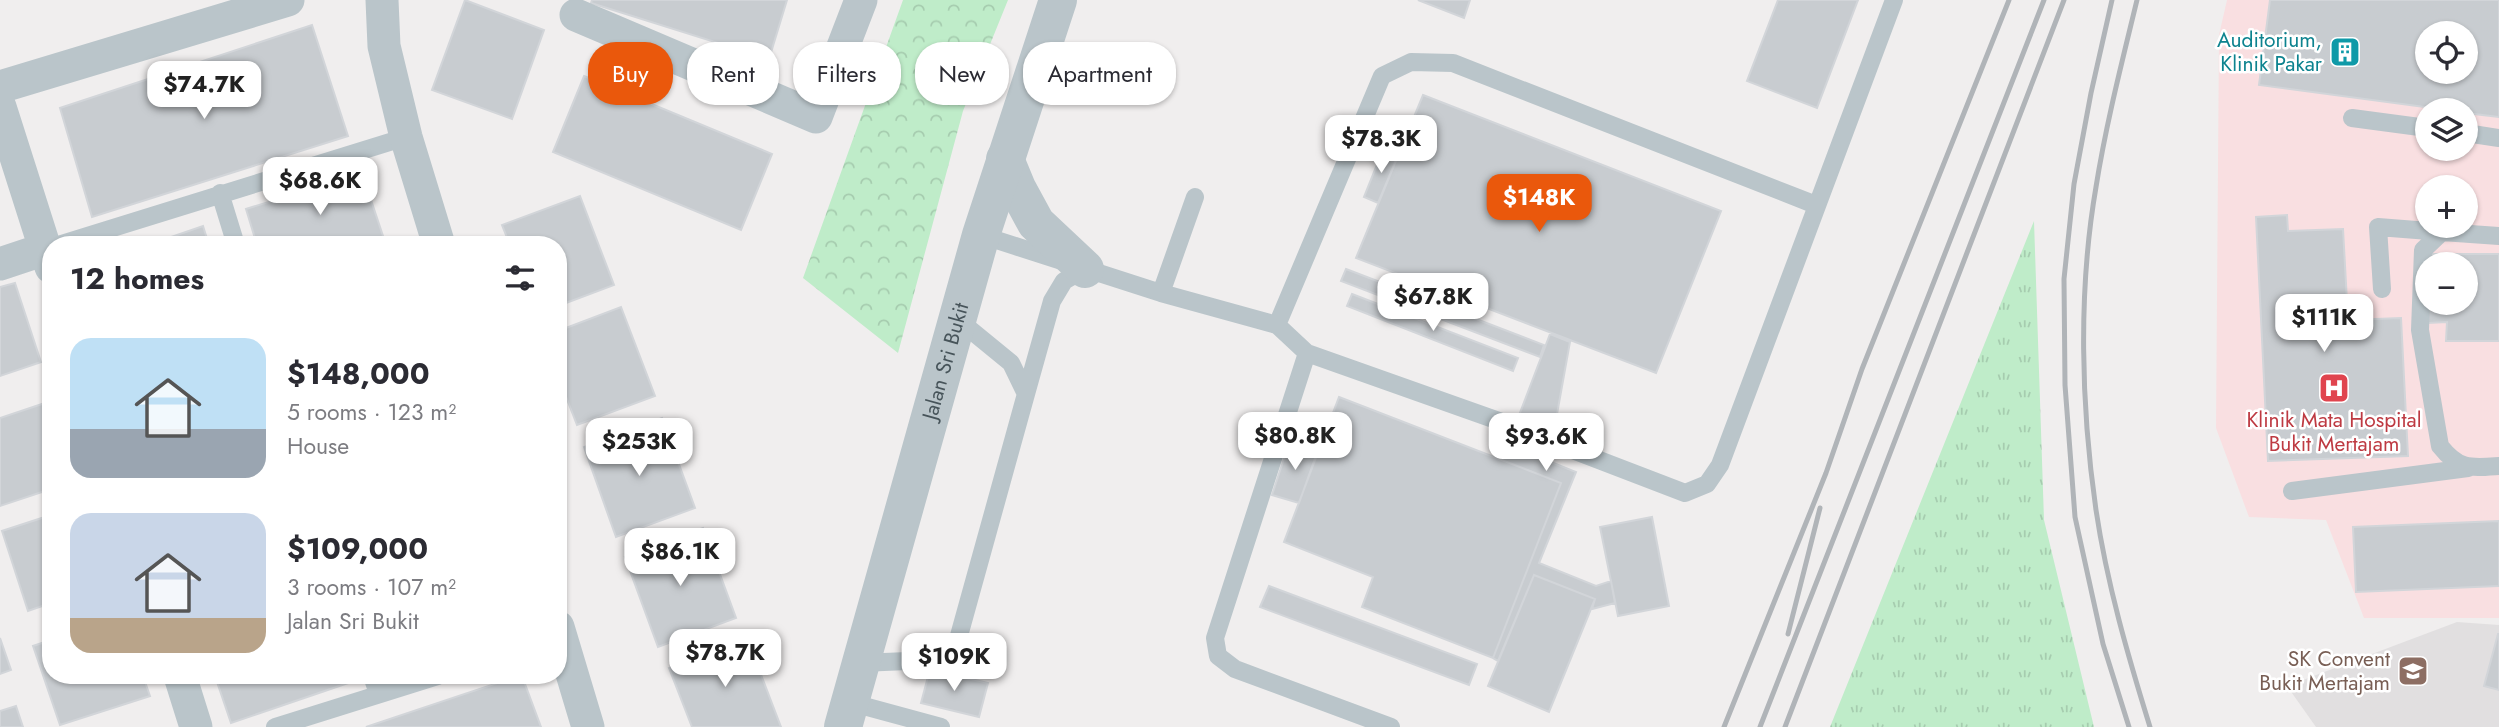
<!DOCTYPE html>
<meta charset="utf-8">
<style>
:root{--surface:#fff;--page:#f7f7f7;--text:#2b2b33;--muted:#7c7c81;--accent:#ea580c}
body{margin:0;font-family:Jost,sans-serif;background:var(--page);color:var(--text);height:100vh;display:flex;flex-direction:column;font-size:26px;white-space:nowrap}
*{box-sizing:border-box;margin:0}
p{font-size:23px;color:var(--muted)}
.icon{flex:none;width:38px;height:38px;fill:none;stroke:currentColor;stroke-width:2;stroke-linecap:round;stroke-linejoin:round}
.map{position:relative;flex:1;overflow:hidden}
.sheet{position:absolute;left:42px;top:236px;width:525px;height:448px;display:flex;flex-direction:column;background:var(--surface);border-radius:28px;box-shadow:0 2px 5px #0004}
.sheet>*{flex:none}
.top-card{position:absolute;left:588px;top:42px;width:665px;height:63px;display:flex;gap:14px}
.tools{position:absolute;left:2415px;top:21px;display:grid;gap:14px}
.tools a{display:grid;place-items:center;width:63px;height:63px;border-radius:50%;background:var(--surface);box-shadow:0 2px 5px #0004;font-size:35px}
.price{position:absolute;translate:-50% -60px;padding:0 16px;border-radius:14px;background:#fff;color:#222;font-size:23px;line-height:46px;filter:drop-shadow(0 2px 4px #0008)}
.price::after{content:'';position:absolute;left:50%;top:42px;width:21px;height:16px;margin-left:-10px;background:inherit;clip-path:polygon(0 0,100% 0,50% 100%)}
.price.on{background:var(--accent);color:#fff}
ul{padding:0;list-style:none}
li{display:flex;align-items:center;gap:21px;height:175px;padding:0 28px}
li span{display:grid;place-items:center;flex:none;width:196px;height:140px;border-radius:21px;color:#555}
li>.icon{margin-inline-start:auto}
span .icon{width:84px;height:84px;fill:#fffc;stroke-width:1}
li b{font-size:30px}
h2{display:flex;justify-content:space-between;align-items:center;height:84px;padding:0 28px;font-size:30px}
.tag{padding:0 24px;border-radius:28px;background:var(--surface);box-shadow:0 2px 5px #0004;font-size:24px;line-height:63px}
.tag.on{background:var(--accent);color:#fff}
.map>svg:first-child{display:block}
.education{fill:#e1dfe0}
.medical{fill:#f9dfe1;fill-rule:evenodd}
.grass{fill:url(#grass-tufts)}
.forest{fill:url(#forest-crowns)}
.building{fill:#c8ccd0;stroke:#d2d5d9;stroke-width:2;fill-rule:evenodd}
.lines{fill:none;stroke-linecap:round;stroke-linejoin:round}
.service{stroke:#bac5ca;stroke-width:18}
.minor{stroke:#bac5ca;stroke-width:33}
.tertiary{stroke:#bac5ca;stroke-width:38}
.rail{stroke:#b0b4b8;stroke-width:5}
.labels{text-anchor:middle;stroke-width:5;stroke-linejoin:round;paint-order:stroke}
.culture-label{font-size:21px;fill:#0d838f;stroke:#fff;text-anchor:end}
.street-label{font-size:21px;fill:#47545a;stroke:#fff}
.health-label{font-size:21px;fill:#be3a42;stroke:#fff}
.education-label{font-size:21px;fill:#785e54;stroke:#fff;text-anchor:end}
</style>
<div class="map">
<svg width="2499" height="727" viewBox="0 0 2499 727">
<defs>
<pattern id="grass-tufts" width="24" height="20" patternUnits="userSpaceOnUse" patternTransform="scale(1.75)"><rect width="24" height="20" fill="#bfecc9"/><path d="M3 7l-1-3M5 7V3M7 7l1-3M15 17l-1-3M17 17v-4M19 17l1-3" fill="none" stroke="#a6ccaf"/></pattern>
<pattern id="forest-crowns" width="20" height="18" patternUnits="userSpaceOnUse" patternTransform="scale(1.75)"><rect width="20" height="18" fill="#bfecc9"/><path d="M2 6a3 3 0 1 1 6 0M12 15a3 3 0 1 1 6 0" fill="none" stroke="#a6ccaf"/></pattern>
</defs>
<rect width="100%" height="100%" fill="#f0eeee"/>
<path class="education" d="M2457,622L2499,625V727H2316L2287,686Z"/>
<path class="medical" d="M2227,0H2499V618H2364L2326,520L2249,517L2216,428L2219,35ZM2427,33H2466V72H2427ZM2427,110H2466V149H2427ZM2427,187H2466V226H2427ZM2427,264H2466V303H2427Z"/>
<path class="grass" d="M2034,221L2044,520L2094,727H1830Z"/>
<path class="forest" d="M903,0H1008L963,111L898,353L803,278Z"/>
<path class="building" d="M465,0L544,30L512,119L432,90Z
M592,0H787L769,59L591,3Z
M1418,0H1470L1464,18Z
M1778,0H1858L1817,108L1747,81Z
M2270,0H2499V117L2466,113V110H2447L2259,85ZM2427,33H2466V72H2427Z
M312,25L348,136L92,217L60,108Z
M584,76L772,154L741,230L553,152Z
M1423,95L1721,211L1656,373L1356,258Z
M1384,147L1399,153L1378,203L1364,197Z
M362,173L386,245H257L246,209Z
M580,196L614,285L558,306V245H510L502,225Z
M2287,215L2288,231L2343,229L2348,320L2401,318L2408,456L2268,461L2256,217Z
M203,226L209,245H148Z
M2428,254H2499V341H2446L2447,322L2428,323V303H2466V264H2428Z
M1346,269L1544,345L1540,357L1341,281Z
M15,283L41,362L0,376V287Z
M1352,294L1518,358L1513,371L1347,306Z
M621,307L655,396L577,425L558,376V331Z
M1550,334L1570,342L1552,442L1526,452L1576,472L1539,563L1596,586L1611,581L1615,603L1592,609L1595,599L1534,575L1498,661L1493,658L1561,483L1502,460Z
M1339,397L1561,483L1493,658L1362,607L1373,577L1284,542Z
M51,401V489L0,506V418Z
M662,418L695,508L616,537L584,447Z
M1290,440L1318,450L1299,503L1272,495Z
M51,515V603L28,611L2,531Z
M1652,517L1669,606L1618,616L1600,527Z
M2499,521V586L2356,592L2353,527Z
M703,528L736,618L658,647L625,557Z
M1534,575L1595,599L1549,712L1488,686Z
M1269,586L1477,664L1469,685L1260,607Z
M2498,634H2499V690L2484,686Z
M0,638L11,670L0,674Z
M747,638L781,727H692L669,668Z
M51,640V676H143L150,696L60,725L33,646Z
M930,669L988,683L979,717L921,703Z
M215,676H349L351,682L231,723Z
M518,676H522L541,727H366Z
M16,706L23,727H0V711Z"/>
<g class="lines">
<path class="service" d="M2352,118L2427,128
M2466,133L2499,138
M220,193L236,245
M981,235L1161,293L1277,325L1307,353L1513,426
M2499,236L2442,232L2423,250L2420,330L2440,446C2459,470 2470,468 2499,466
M58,245L406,137
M2382,289L2378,227L2442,232
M1161,293L1195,197
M1277,325L1382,76L1411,62L1453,63L1816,205
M1307,353L1215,638L1218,656L1235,669L1391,727
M1026,394L1052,301L1064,281L1085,269
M1552,442L1685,493L1707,484L1720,465L1894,0
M2292,491L2468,468
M860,663L932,660L957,643L1026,394L1011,363L956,318
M372,676L378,694
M849,702L941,727
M275,727L438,676"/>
<path class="minor" d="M382,0L384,46L406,137L439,245
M576,15L816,117L861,0
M0,87L288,0
M0,107L51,267
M0,264L45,249
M558,627L588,727
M180,676L196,727"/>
<g class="tertiary">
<path d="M1005,159L1017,188L1036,223L1085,269"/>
<path id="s1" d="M843,727L981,235L1058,0"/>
</g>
<path class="rail" d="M2112,0L2091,93L2074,184L2064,279L2065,385L2075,517L2103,644L2129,727
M2137,0C2122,62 2106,124 2096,187C2078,291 2081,406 2096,510C2107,584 2128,656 2150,727
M1788,634L1820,508
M1724,727L1826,473L1862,369L2009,0
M1760,727L2044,0
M1785,727L2064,0"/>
</g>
<defs>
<g id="building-square" transform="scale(1.575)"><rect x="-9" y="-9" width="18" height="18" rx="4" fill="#0f9aa8" stroke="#fff"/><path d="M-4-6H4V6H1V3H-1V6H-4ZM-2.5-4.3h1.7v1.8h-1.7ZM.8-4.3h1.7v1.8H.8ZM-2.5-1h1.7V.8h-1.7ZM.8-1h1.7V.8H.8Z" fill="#fff"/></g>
<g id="hospital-square" transform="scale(1.575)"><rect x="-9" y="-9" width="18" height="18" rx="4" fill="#e0444e" stroke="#fff"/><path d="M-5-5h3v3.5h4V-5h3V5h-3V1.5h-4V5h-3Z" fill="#fff"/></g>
<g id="school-square" transform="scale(1.575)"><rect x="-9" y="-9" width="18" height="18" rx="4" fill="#8d6e63" stroke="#fff"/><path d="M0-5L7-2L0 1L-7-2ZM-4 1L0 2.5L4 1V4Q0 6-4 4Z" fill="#fff"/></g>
</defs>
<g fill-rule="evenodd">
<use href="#building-square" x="2345" y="52"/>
<use href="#hospital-square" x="2334" y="388"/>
<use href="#school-square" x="2413" y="671"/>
</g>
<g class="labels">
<g class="culture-label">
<text x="2322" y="47">Auditorium,<tspan x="2322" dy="24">Klinik Pakar</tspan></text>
</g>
<g class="street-label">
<text dy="7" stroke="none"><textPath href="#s1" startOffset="380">Jalan Sri Bukit</textPath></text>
</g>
<g class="health-label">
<text x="2334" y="427">Klinik Mata Hospital<tspan x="2334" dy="24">Bukit Mertajam</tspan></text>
</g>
<g class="education-label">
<text x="2390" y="666">SK Convent<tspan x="2390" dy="24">Bukit Mertajam</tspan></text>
</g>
</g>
</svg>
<div class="tools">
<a><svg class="icon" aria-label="locate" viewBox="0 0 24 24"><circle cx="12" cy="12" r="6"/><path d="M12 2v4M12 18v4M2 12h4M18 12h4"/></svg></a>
<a><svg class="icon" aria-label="layers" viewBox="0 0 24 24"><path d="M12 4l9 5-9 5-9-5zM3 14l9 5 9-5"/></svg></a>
<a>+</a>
<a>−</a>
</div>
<b class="price" style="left:204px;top:121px">$74.7K</b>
<b class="price" style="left:1381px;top:175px">$78.3K</b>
<b class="price" style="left:320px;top:217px">$68.6K</b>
<b class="price on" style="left:1539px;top:234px">$148K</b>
<b class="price" style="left:1433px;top:333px">$67.8K</b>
<b class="price" style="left:2324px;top:354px">$111K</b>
<b class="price" style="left:1295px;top:472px">$80.8K</b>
<b class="price" style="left:1546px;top:473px">$93.6K</b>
<b class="price" style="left:639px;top:478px">$253K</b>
<b class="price" style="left:680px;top:588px">$86.1K</b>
<b class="price" style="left:725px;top:689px">$78.7K</b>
<b class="price" style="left:954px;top:693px">$109K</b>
<div class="top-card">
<a class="tag on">Buy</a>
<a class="tag">Rent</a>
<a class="tag">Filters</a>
<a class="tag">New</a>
<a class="tag">Apartment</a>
</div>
<section class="sheet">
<h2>12 homes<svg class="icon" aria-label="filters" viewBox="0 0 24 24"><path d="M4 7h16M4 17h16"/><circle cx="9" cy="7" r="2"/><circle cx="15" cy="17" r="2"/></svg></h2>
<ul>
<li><span style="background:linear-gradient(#bfe0f5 65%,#9aa5b1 0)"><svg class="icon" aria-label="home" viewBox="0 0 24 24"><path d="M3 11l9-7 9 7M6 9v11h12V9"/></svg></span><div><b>$148,000</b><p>5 rooms · 123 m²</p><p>House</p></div></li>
<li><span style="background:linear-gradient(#c9d6e8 75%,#b9a48a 0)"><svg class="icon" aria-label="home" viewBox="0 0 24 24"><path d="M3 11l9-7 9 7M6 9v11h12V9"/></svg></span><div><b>$109,000</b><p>3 rooms · 107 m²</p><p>Jalan Sri Bukit</p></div></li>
</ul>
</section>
</div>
